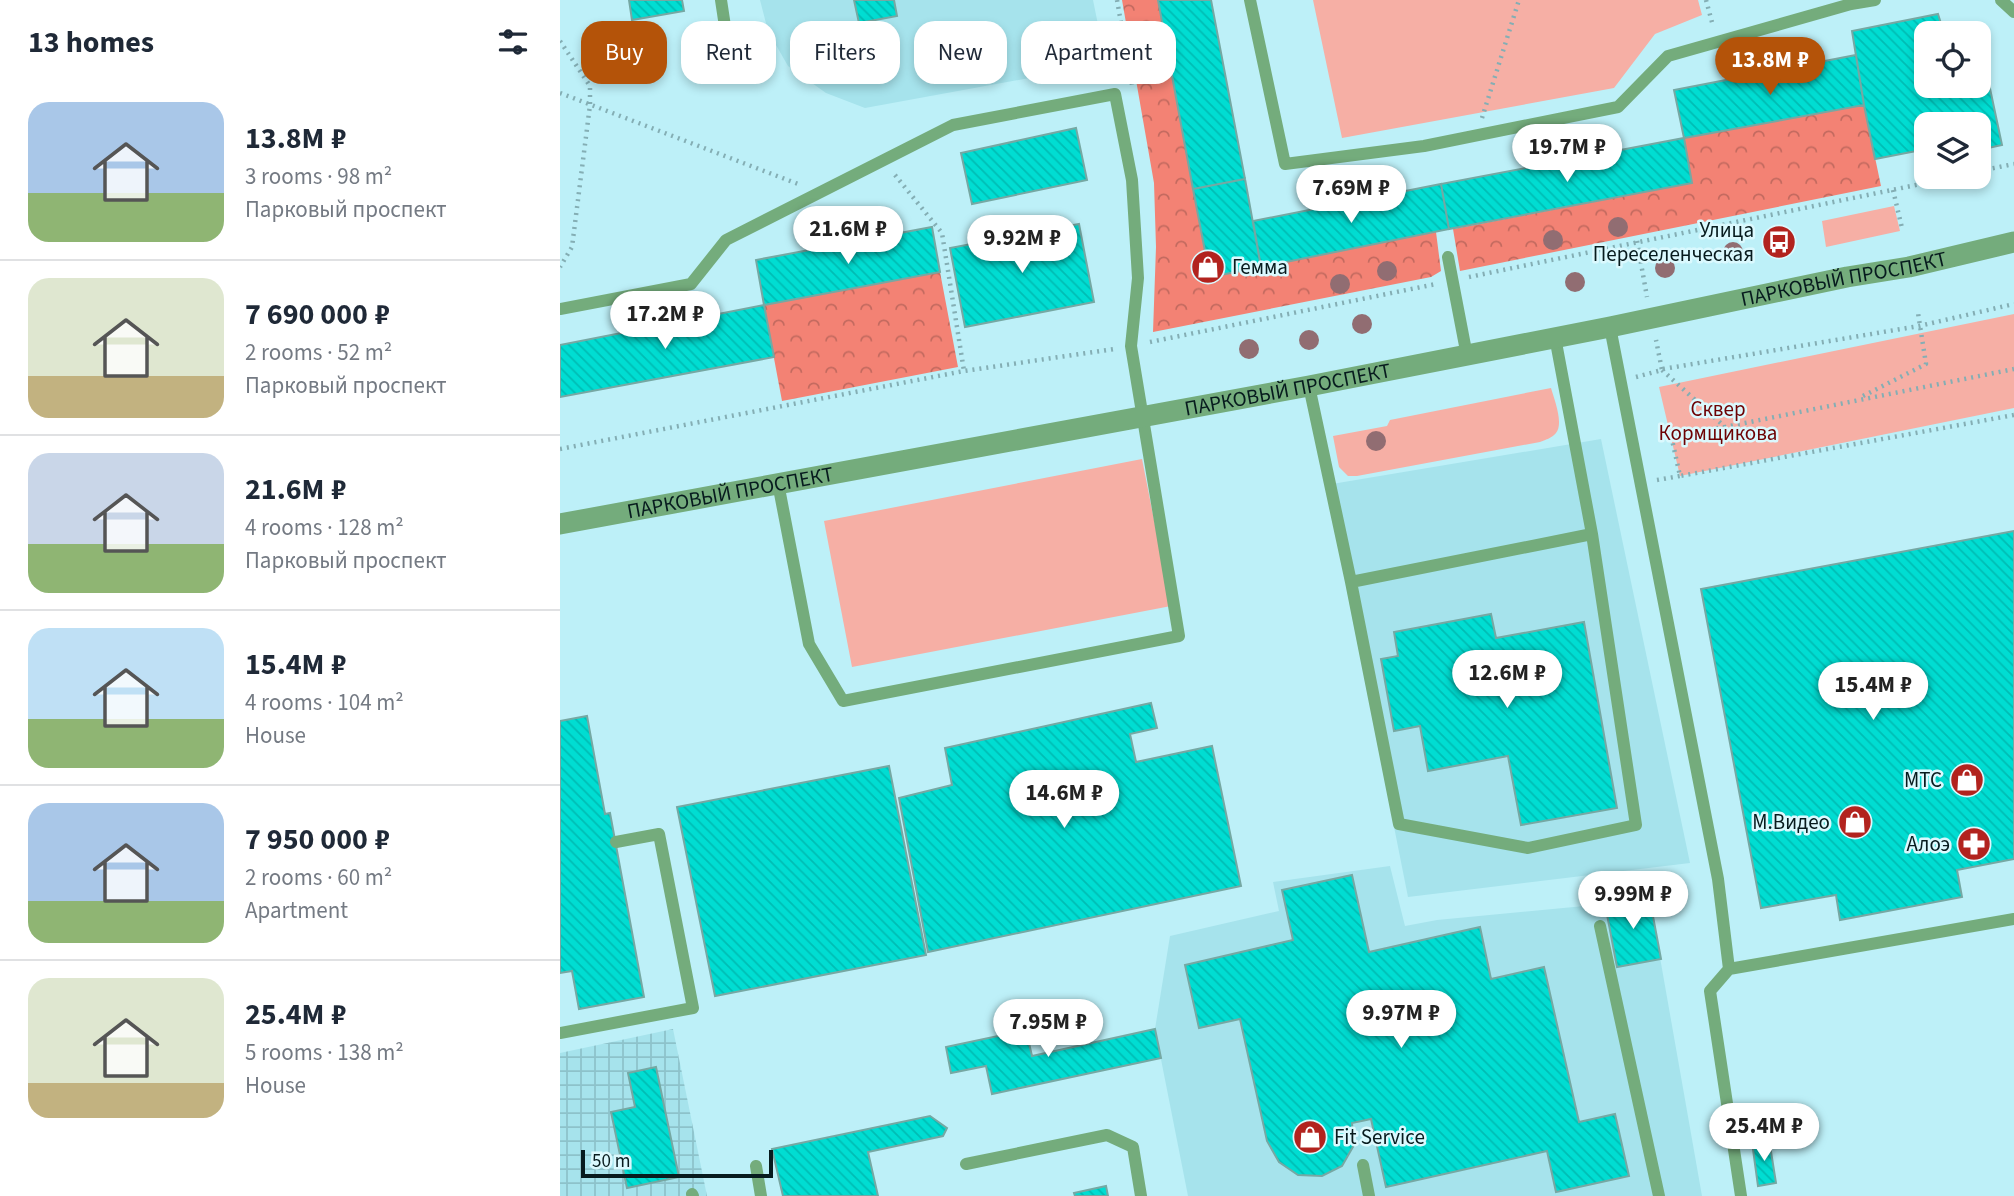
<!DOCTYPE html>
<meta charset="utf-8">
<style>
:root{--surface:#fff;--page:#f2f2f3;--text:#1f2937;--muted:#747a83;--line:#e0e1e3;--accent:#b45309}
body{margin:0;font-family:"Source Sans 3",sans-serif;background:var(--page);color:var(--text);height:100vh;display:flex;flex-direction:column;font-size:26px;white-space:nowrap}
*{box-sizing:border-box;margin:0}
p{font-size:23px;color:var(--muted)}
.icon{flex:none;width:38px;height:38px;fill:none;stroke:currentColor;stroke-width:2;stroke-linecap:round;stroke-linejoin:round}
.map{position:relative;flex:1;overflow:hidden}
.side{display:flex;flex-direction:column;background:var(--surface);width:560px}
.side>*{flex:none}
.banner{position:absolute;left:21px;top:21px;width:665px;height:63px;display:flex;gap:14px}
.tools{position:absolute;left:1354px;top:21px;display:grid;gap:14px}
.tools a{display:grid;place-items:center;width:77px;height:77px;border-radius:14px;background:var(--surface);box-shadow:0 4px 10px #0003;font-size:35px}
.scale{position:absolute;left:21px;bottom:18px;width:192px;box-sizing:border-box;padding-left:7px;border:4px solid #071b1e;border-top:0;font-size:19px;line-height:24px;white-space:nowrap;color:#071b1e;-webkit-text-stroke:5px #dbf9fe;paint-order:stroke}
.price{position:absolute;translate:-50% -60px;padding:0 16px;border-radius:24px;background:#fff;color:#222;font-size:23px;line-height:46px;filter:drop-shadow(0 2px 4px #0008)}
.price::after{content:'';position:absolute;left:50%;top:42px;width:21px;height:16px;margin-left:-10px;background:inherit;clip-path:polygon(0 0,100% 0,50% 100%)}
.price.on{background:var(--accent);color:#fff}
ul{padding:0;list-style:none}
li{display:flex;align-items:center;gap:21px;height:175px;padding:0 28px}
li+li{border-top:2px solid var(--line)}
li span{display:grid;place-items:center;flex:none;width:196px;height:140px;border-radius:21px;color:#555}
li>.icon{margin-inline-start:auto}
span .icon{width:84px;height:84px;fill:#fffc;stroke-width:1}
li b{font-size:30px}
h2{display:flex;justify-content:space-between;align-items:center;height:84px;padding:0 28px;font-size:30px}
.tag{padding:0 24px;border-radius:21px;background:var(--surface);box-shadow:0 4px 10px #0003;font-size:24px;line-height:63px}
.tag.on{background:var(--accent);color:#fff}
main{display:flex;flex:1;min-height:0}
.map>svg:first-child{display:block}
.built{fill:#a6e3ec}
.industrial{fill:url(#industrial-grid)}
.green{fill:#f6afa5}
.forest{fill:url(#forest-crowns)}
.building{fill:url(#building-back-hatch);stroke:#76a8a3;stroke-width:2}
.lines{fill:none;stroke-linecap:round;stroke-linejoin:round}
.path{stroke:#84aeb4;stroke-width:4.5;stroke-dasharray:2 5;stroke-linecap:butt}
.lane{stroke:#74ac7c;stroke-width:12}
.street{stroke:#74ac7c;stroke-width:21}
.tree{fill:#916d72}
.labels{text-anchor:middle;stroke-width:5;stroke-linejoin:round;paint-order:stroke}
.poi-label{font-size:21px;fill:#071b1e;stroke:#dbf9fe;text-anchor:end}
.street-label{font-size:21px;fill:#071b1e;stroke:#dbf9fe}
.park-label{font-size:21px;fill:#6d0204;stroke:#dbf9fe}
</style>
<main>
<section class="side">
<h2>13 homes<svg class="icon" aria-label="filters" viewBox="0 0 24 24"><path d="M4 7h16M4 17h16"/><circle cx="9" cy="7" r="2"/><circle cx="15" cy="17" r="2"/></svg></h2>
<ul>
<li><span style="background:linear-gradient(#a9c7e8 65%,#8fb573 0)"><svg class="icon" aria-label="home" viewBox="0 0 24 24"><path d="M3 11l9-7 9 7M6 9v11h12V9"/></svg></span><div><b>13.8M ₽</b><p>3 rooms · 98 m²</p><p>Парковый проспект</p></div></li>
<li><span style="background:linear-gradient(#dfe7d0 70%,#c2b280 0)"><svg class="icon" aria-label="home" viewBox="0 0 24 24"><path d="M3 11l9-7 9 7M6 9v11h12V9"/></svg></span><div><b>7 690 000 ₽</b><p>2 rooms · 52 m²</p><p>Парковый проспект</p></div></li>
<li><span style="background:linear-gradient(#c9d6e8 65%,#8fb573 0)"><svg class="icon" aria-label="home" viewBox="0 0 24 24"><path d="M3 11l9-7 9 7M6 9v11h12V9"/></svg></span><div><b>21.6M ₽</b><p>4 rooms · 128 m²</p><p>Парковый проспект</p></div></li>
<li><span style="background:linear-gradient(#bfe0f5 65%,#8fb573 0)"><svg class="icon" aria-label="home" viewBox="0 0 24 24"><path d="M3 11l9-7 9 7M6 9v11h12V9"/></svg></span><div><b>15.4M ₽</b><p>4 rooms · 104 m²</p><p>House</p></div></li>
<li><span style="background:linear-gradient(#a9c7e8 70%,#8fb573 0)"><svg class="icon" aria-label="home" viewBox="0 0 24 24"><path d="M3 11l9-7 9 7M6 9v11h12V9"/></svg></span><div><b>7 950 000 ₽</b><p>2 rooms · 60 m²</p><p>Apartment</p></div></li>
<li><span style="background:linear-gradient(#dfe7d0 75%,#c2b280 0)"><svg class="icon" aria-label="home" viewBox="0 0 24 24"><path d="M3 11l9-7 9 7M6 9v11h12V9"/></svg></span><div><b>25.4M ₽</b><p>5 rooms · 138 m²</p><p>House</p></div></li>
</ul>
</section>
<div class="map">
<svg width="1454" height="1196" viewBox="0 0 1454 1196">
<defs>
<pattern id="industrial-grid" width="8" height="8" patternUnits="userSpaceOnUse" patternTransform="scale(1.75)"><rect width="8" height="8" fill="#a6e3ec"/><path d="M0 4h8M4 0v8" fill="none" stroke="#8dc2ca"/></pattern>
<pattern id="forest-crowns" width="20" height="18" patternUnits="userSpaceOnUse" patternTransform="scale(1.75)"><rect width="20" height="18" fill="#f38274"/><path d="M2 6a3 3 0 1 1 6 0M12 15a3 3 0 1 1 6 0" fill="none" stroke="#c36a5f"/></pattern>
<pattern id="building-back-hatch" width="6" height="6" patternUnits="userSpaceOnUse" patternTransform="scale(1.75)"><rect width="6" height="6" fill="#00ddd2"/><path d="M-1 5l2 2M0 0l6 6M5-1l2 2" fill="none" stroke="#00bdb4"/></pattern>
</defs>
<rect width="100%" height="100%" fill="#bdf0f8"/>
<path class="built" d="M200,0H533L546,64L305,108L266,93L228,66L208,31Z
M1041,439L1130,863L848,897L766,485Z
M830,866L845,926L877,920L1045,904L1089,895L1142,1196H628L595,1029L610,936L719,911L713,882Z"/>
<path class="industrial" d="M113,1029L147,1196H0V1053Z"/>
<path class="green" d="M753,0H1138L1142,15L1095,34L1054,88L782,138Z
M1334,206L1340,231L1266,247L1262,221Z
M1454,314V408L1120,476L1099,387Z
M991,388C994,399 1004,423 996,433C992,438 985,440 980,442L797,476H788L779,467L773,436L827,426L830,420Z
M582,459L611,606L292,667L264,521Z"/>
<path class="forest" d="M562,0H598L650,276L876,232L881,271L871,277L593,332L596,247L594,183Z
M1304,105L1321,186L900,271L893,229L1132,183L1124,138Z
M380,272L398,367L222,401L204,305Z"/>
<path class="building" d="M69,0H122L124,11L72,20Z
M294,0H334L337,16L299,23Z
M598,0H651L685,179L633,189Z
M1378,14L1384,33H1367V86H1419V79H1428L1442,145L1419,150V124H1367V149L1315,159L1304,105L1292,31Z
M1296,55L1304,105L1124,138L1114,90Z
M516,128L527,180L412,204L401,153Z
M1124,138L1132,183L889,229L881,184Z
M685,179L701,267L650,277L633,189Z
M881,184L889,229L701,267L693,221Z
M519,224L534,302L405,327L390,248Z
M372,227L380,272L204,305L196,260Z
M204,305L214,357L0,397V345Z
M1454,531V859L1397,870L1402,897L1280,920L1276,895L1201,908L1141,589Z
M931,614L936,638L1024,622L1057,808L961,825L948,756L868,771L860,726L834,731L821,659L838,656L834,632Z
M591,703L597,728L570,734L576,762L652,746L681,886L368,952L339,798L392,785L385,748Z
M27,716L45,814L50,813L84,997L19,1009L12,971L0,973V721Z
M329,766L366,955L155,996L117,807Z
M792,875L809,952L920,927L931,979L984,967L1019,1122L1055,1114L1069,1176L996,1192L987,1151L826,1187L811,1119L792,1123L794,1145L782,1166L762,1176L738,1175L719,1162L707,1141L680,1019L639,1028L625,965L733,940L722,890Z
M1089,895L1101,959L1057,967L1045,904Z
M595,1029L601,1058L432,1094L426,1066L391,1073L386,1047L466,1030L472,1056Z
M96,1067L119,1177L67,1188L51,1112L75,1107L68,1073Z
M370,1116L387,1128L383,1136L308,1152L318,1196H223L212,1149Z
M1209,1139L1216,1183L1198,1186L1192,1142Z
M546,1186L548,1196H515L514,1193Z"/>
<g class="lines">
<path class="path" d="M557,0L572,85
M1146,0L1153,26
M0,41L30,86V105L12,247L0,267
M0,93L238,184
M922,118L959,0
M1419,171L1454,164
M335,175L382,233L404,371
M1333,190L1342,228
M1077,241L1087,297
M909,277L1395,177
M590,342L876,284
M1103,369L1359,326L1454,304
M1102,370L1165,427L1454,369
M1076,377L1102,370L1096,340
M1303,396L1366,364L1358,313
M1165,427L1111,435L1120,476L1454,415
M0,449L404,371L554,349
M1097,480L1120,476"/>
<path class="lane" d="M161,0L166,33
M690,0L725,164L864,146L1058,107L1108,56L1291,4L1315,0
M1441,0L1454,12
M888,257L907,356
M0,309L131,284L166,240L393,125L555,94L572,180L578,278L571,346L619,636L283,701L249,644L218,483
M1050,327L1158,879L1169,969L1150,991L1181,1196
M749,386L791,582L839,824L968,848L1076,825L1032,534L995,337
M791,582L1032,534
M1040,926L1099,1196
M1169,969L1454,919
M0,1033L133,1008L99,834L56,842
M406,1164L547,1135L573,1147L581,1196
M803,1165L809,1196
M196,1166L201,1196
M132,1194L133,1196"/>
<path class="street" id="s1" d="M0,524L749,386L1050,327L1287,277L1349,267L1454,242"/>
</g>
<g class="tree">
<circle cx="1058" cy="227" r="10"/>
<circle cx="993" cy="240" r="10"/>
<circle cx="1173" cy="252" r="10"/>
<circle cx="1105" cy="268" r="10"/>
<circle cx="827" cy="271" r="10"/>
<circle cx="1015" cy="282" r="10"/>
<circle cx="780" cy="284" r="10"/>
<circle cx="802" cy="324" r="10"/>
<circle cx="749" cy="340" r="10"/>
<circle cx="689" cy="349" r="10"/>
<circle cx="816" cy="441" r="10"/>
</g>
<defs>
<g id="bus-disc" transform="scale(1.75)"><circle r="9.5" fill="#b2231e" stroke="#dbf9fe"/><path d="M-5-6H5V4H4V6H2V4H-2V6H-4V4H-5ZM-3.5-4V0h7V-4ZM-3.5 1.2v1.5H-2V1.2ZM2 1.2v1.5H3.5V1.2Z" fill="#fff"/></g>
<g id="shop-disc" transform="scale(1.75)"><circle r="9.5" fill="#b2231e" stroke="#dbf9fe"/><path d="M-5-2.5h2.3a2.7 3.5 0 0 1 5.4 0H5L5.5 6h-11ZM-1.5-2.5h3a1.5 2.3 0 0 0-3 0Z" fill="#fff"/></g>
<g id="pharmacy-disc" transform="scale(1.75)"><circle r="9.5" fill="#b2231e" stroke="#dbf9fe"/><path d="M-2-6h4v4h4v4h-4v4h-4v-4h-4v-4h4Z" fill="#fff"/></g>
</defs>
<g fill-rule="evenodd">
<use href="#bus-disc" x="1219" y="242"/>
<use href="#shop-disc" x="648" y="267"/>
<use href="#shop-disc" x="1407" y="780"/>
<use href="#shop-disc" x="1295" y="822"/>
<use href="#pharmacy-disc" x="1414" y="844"/>
<use href="#shop-disc" x="750" y="1137"/>
</g>
<g class="labels">
<g class="poi-label">
<text x="1194" y="237">Улица<tspan x="1194" dy="24">Переселенческая</tspan></text>
<text x="672" y="274" text-anchor="start">Гемма</text>
<text x="1382" y="787">МТС</text>
<text x="1270" y="829">М.Видео</text>
<text x="1390" y="851">Алоэ</text>
<text x="774" y="1144" text-anchor="start">Fit Service</text>
</g>
<g class="street-label">
<text dy="7" stroke="none"><textPath href="#s1" startOffset="1307">ПАРКОВЫЙ ПРОСПЕКТ</textPath></text>
<text dy="7" stroke="none"><textPath href="#s1" startOffset="740">ПАРКОВЫЙ ПРОСПЕКТ</textPath></text>
<text dy="7" stroke="none"><textPath href="#s1" startOffset="173">ПАРКОВЫЙ ПРОСПЕКТ</textPath></text>
</g>
<g class="park-label">
<text x="1158" y="416">Сквер<tspan x="1158" dy="24">Кормщикова</tspan></text>
</g>
</g>
</svg>
<div class="tools">
<a><svg class="icon" aria-label="locate" viewBox="0 0 24 24"><circle cx="12" cy="12" r="6"/><path d="M12 2v4M12 18v4M2 12h4M18 12h4"/></svg></a>
<a><svg class="icon" aria-label="layers" viewBox="0 0 24 24"><path d="M12 4l9 5-9 5-9-5zM3 14l9 5 9-5"/></svg></a>
</div>
<div class="scale">50 m</div>
<b class="price on" style="left:1210px;top:97px">13.8M ₽</b>
<b class="price" style="left:1007px;top:184px">19.7M ₽</b>
<b class="price" style="left:791px;top:225px">7.69M ₽</b>
<b class="price" style="left:288px;top:266px">21.6M ₽</b>
<b class="price" style="left:462px;top:275px">9.92M ₽</b>
<b class="price" style="left:105px;top:351px">17.2M ₽</b>
<b class="price" style="left:947px;top:710px">12.6M ₽</b>
<b class="price" style="left:1313px;top:722px">15.4M ₽</b>
<b class="price" style="left:504px;top:830px">14.6M ₽</b>
<b class="price" style="left:1073px;top:931px">9.99M ₽</b>
<b class="price" style="left:841px;top:1050px">9.97M ₽</b>
<b class="price" style="left:488px;top:1059px">7.95M ₽</b>
<b class="price" style="left:1204px;top:1163px">25.4M ₽</b>
<div class="banner">
<a class="tag on">Buy</a>
<a class="tag">Rent</a>
<a class="tag">Filters</a>
<a class="tag">New</a>
<a class="tag">Apartment</a>
</div>
</div>
</main>
